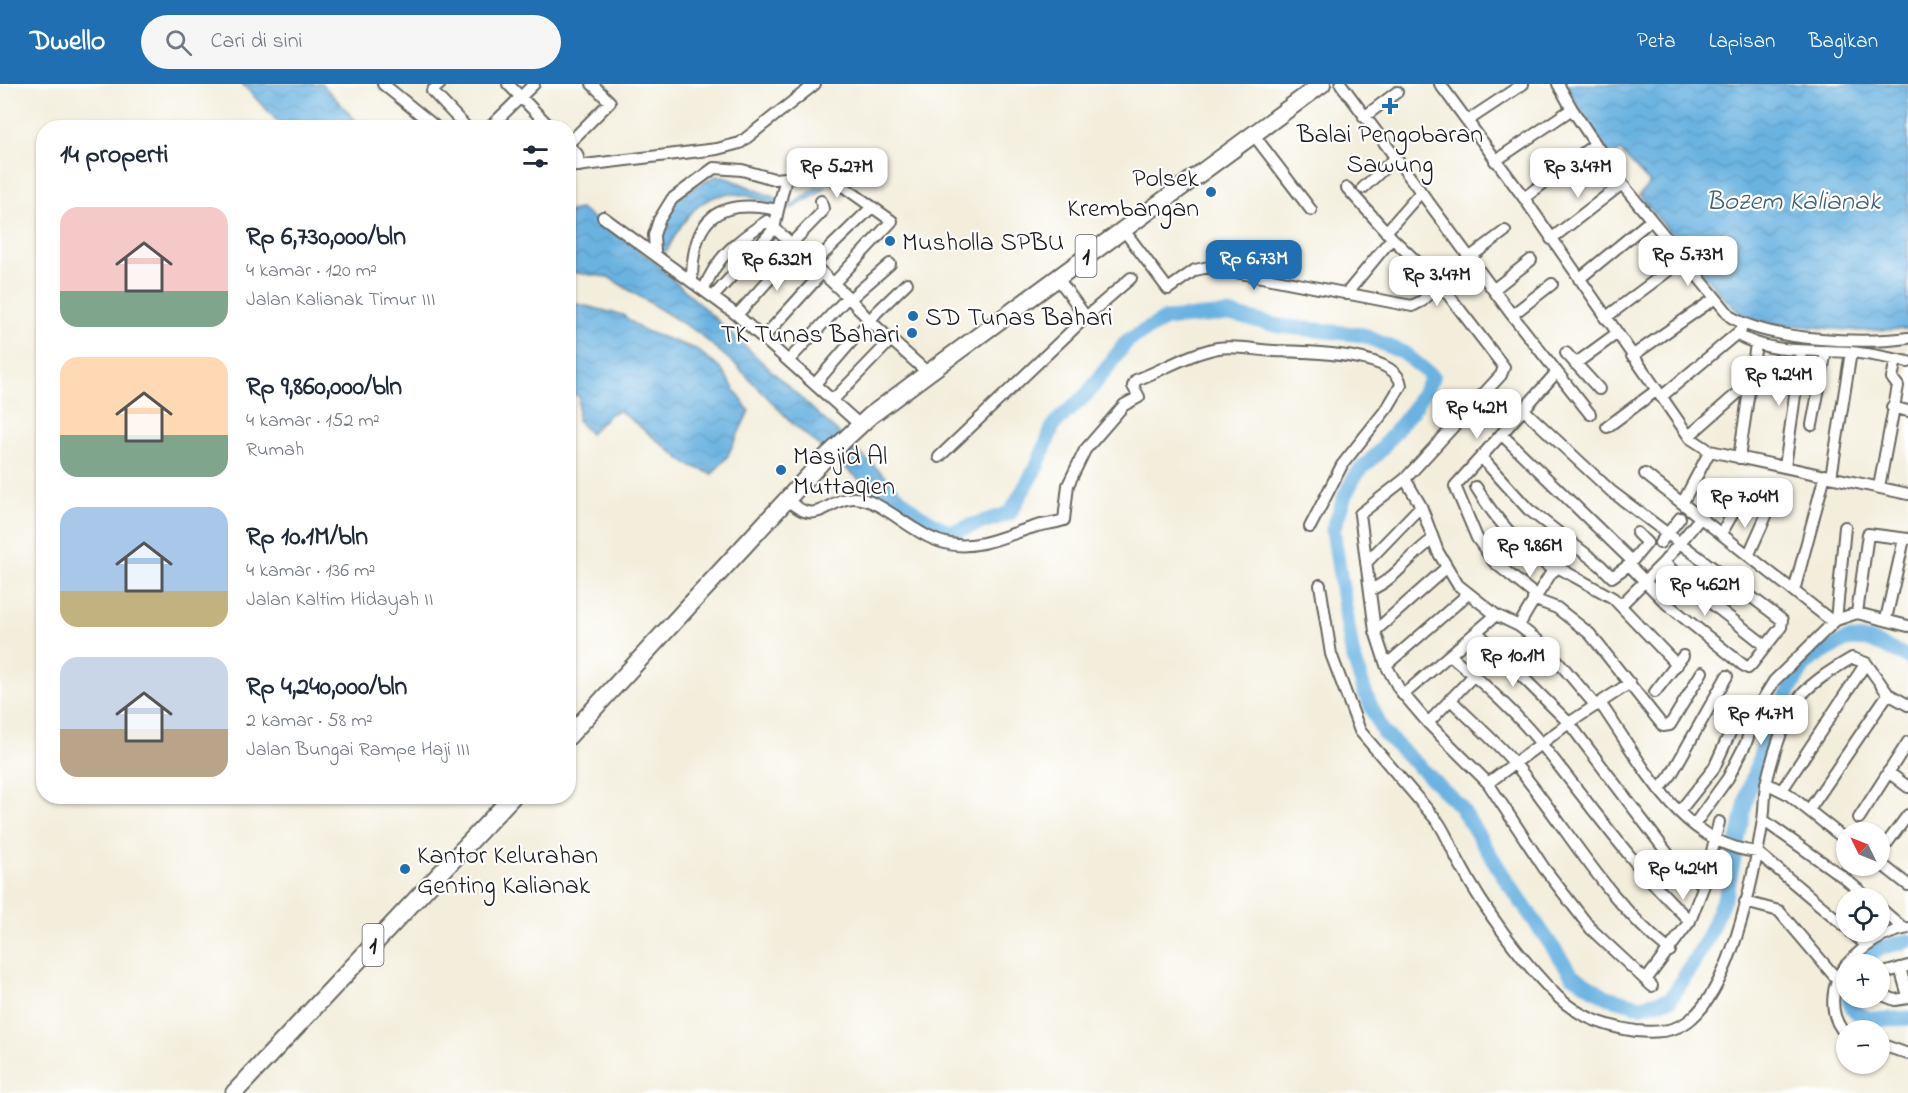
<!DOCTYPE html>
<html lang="id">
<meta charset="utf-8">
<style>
:root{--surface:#fff;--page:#f6f6f7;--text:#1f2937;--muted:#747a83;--accent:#1f6fb2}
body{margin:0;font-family:"Indie Flower",sans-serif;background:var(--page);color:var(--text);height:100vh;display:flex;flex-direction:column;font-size:22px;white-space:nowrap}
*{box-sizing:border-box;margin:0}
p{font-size:20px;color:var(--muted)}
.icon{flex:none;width:33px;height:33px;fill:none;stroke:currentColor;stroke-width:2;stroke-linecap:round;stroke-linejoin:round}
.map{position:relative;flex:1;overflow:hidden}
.sheet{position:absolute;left:36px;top:36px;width:540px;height:684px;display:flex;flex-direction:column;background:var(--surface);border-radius:24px;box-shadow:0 2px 4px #0004}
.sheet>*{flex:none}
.needle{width:39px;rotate:313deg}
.controls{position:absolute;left:1836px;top:738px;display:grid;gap:12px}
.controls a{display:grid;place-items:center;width:54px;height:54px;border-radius:50%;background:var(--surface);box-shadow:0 2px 4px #0004;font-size:30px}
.price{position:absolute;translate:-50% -51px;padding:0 14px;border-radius:12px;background:#fff;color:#222;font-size:20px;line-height:39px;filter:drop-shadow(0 2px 3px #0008)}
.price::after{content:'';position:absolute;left:50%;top:36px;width:18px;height:14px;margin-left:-9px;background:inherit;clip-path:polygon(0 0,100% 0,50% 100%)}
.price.active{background:var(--accent);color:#fff}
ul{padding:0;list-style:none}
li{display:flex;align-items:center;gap:18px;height:150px;padding:0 24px}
li span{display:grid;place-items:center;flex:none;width:168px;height:120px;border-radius:18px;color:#555}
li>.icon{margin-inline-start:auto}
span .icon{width:72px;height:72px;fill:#fffc;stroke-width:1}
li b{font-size:26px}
h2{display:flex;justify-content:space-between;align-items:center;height:72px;padding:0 24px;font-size:26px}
header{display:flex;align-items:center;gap:36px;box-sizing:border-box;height:84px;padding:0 30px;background:var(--accent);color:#fff}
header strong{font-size:28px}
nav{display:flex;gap:33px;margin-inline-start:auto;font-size:21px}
.search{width:420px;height:54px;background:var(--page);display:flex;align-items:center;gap:15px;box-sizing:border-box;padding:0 21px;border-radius:33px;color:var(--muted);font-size:22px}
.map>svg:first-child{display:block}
.water{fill:url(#water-waves);stroke:#43687e;stroke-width:1.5}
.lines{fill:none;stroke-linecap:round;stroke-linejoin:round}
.river{stroke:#6ab3e1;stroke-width:15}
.minor-casing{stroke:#67665f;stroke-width:14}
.trunk-casing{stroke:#67665f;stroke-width:20}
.minor{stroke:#fff;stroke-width:10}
.trunk{stroke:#fff;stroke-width:16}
.poi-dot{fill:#1f6fb2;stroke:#fff;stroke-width:2}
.labels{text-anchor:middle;stroke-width:4.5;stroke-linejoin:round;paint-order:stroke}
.shield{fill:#fff;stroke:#606060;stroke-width:1.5}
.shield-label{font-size:24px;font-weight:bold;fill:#1c1c1c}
.poi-label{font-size:26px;fill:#1c1c1c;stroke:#fff;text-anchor:start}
.water-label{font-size:27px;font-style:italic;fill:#3f6075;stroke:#fff}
</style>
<header>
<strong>Dwello</strong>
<div class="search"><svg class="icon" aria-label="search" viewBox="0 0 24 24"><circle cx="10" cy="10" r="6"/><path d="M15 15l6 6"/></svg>Cari di sini</div>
<nav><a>Peta</a><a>Lapisan</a><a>Bagikan</a></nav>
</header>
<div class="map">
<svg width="1908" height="1009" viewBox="0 0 1908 1009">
<defs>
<pattern id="water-waves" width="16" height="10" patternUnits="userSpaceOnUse" patternTransform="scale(1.5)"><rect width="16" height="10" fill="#6ab3e1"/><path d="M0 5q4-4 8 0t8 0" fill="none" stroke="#5b99c0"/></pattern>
</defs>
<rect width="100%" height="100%" fill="#fff"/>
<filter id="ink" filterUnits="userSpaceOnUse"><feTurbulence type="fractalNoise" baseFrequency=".0167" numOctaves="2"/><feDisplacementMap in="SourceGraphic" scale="12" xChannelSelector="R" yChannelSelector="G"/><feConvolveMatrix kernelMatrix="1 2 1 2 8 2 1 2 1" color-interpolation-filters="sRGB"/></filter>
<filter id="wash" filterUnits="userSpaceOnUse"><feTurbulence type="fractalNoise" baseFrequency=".008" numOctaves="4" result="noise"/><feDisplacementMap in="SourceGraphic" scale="24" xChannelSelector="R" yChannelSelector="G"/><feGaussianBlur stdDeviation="1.35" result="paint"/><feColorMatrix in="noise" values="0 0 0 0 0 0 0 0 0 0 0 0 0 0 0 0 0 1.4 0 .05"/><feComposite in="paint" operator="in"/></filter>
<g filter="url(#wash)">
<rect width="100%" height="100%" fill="#f3eedc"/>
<path class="water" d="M242,0H322L362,43H283Z
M1567,0H1908V245L1859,247L1769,239L1745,234L1720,210L1639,111L1650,99L1620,67L1611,74L1568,7Z
M716,92H723L792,121L815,104L827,102L818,110L791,125C774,123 759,114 742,111C703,104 682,136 667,167L659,166C650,123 685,108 716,92Z
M580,125L651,175L913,418L903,432L793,340L738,283L697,248L608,193L569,188V127Z
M569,218L623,231L642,246L696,265L721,285L749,327L727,373L712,390L687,380L620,327L611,329L590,350L577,336L579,312L572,310L569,312Z"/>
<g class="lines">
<path class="river" d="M893,409L917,430L949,449L1010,429L1037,382L1054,340L1088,309L1127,257L1165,235L1229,230L1280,242L1363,251L1404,269L1433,293L1413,325L1378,369L1356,390L1345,411L1333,446L1352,568L1365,609L1383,648L1460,722L1506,796L1572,891L1607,913L1640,922L1671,915L1705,859L1727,807L1748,708L1771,639L1803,583L1813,574L1846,556L1853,555L1869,556L1908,573
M1855,880L1883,863L1908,857
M1849,914C1853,941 1889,935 1908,934"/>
</g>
</g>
<g filter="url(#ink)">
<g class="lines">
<g class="minor-casing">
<path id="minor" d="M383,0L437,44
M440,0L432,7L467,44
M508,0L551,44
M1341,0L1512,231L1590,330
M1440,0L1524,114L1690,354L1710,367L1908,410
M1558,0L1572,25L1622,100L1731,233C1771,257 1862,260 1908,254
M1364,33L1397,8
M1467,37L1523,0
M489,44L534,0
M1253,50L1311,126
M568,60L610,18L592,0
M568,61L577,70L580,82
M1495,77L1572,25
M568,83L717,65L740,59L815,0
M1347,104L1392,154L1440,200L1504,283L1501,291L1405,395L1360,430L1375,547L1386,581L1399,605L1428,639L1488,699L1544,784L1591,845L1652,902
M1363,104L1395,74
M1524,114L1595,60
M778,126L786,94
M603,133L737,231L860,341
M1123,145L1168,205L1195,186L1209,183L1412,222L1422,217L1440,200
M1386,148L1421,108
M1551,155L1622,100
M790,161L821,129L823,125L821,117
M655,169L654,151L659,136L672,115L714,84L742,86L774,95L820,91L830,93L892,137L834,199
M1469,174L1505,147
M813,180L872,123
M1057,193L1086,233
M1579,195L1651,136
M692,197C692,135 717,113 778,126L774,145
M704,205C717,172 738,156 767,137L850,215L870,237L928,289
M1493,206L1531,176
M1346,210L1392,154
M713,213L774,145
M850,215L890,180
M737,231L796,166
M1512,231L1552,200
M1605,234L1684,175
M1736,250C1771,271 1810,265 1849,268C1868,269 1888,274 1908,278
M763,254L822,189
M1566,269L1599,305
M1632,272L1714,215
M789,276L847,214
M1575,280L1616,250
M815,300L877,228L907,199
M1661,313L1741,246
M833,316L891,256
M1892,323L1908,327
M1812,341L1826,267
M1607,343L1657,306
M1501,350L1632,477L1629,481
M1689,352L1749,299
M939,373L1086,233L1131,194
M1481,373L1528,425L1600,481L1612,493L1629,481L1667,520L1743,581L1748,584L1752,580L1781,543L1782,536L1611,407L1523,325
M1739,374L1756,260
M1785,383L1801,268
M1645,390L1833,538
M1831,393L1851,268
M1405,395L1421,422L1438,468L1458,501L1496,531L1519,542L1545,562L1596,622
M1476,403C1498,440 1520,461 1554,487
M1879,403L1898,302L1892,294L1896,276
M787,415C818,446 827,414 854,414C874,414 898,435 915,445C961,476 990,456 1037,442C1046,440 1055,439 1064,436L1068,401L1085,366L1124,321L1139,313L1133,302L1136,296C1163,286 1190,269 1218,264C1235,261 1256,266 1274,267C1299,268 1397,267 1401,301L1388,323L1342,381L1310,443
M1683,418L1710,367
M1721,450L1741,415
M1660,459L1680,434
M1749,470L1766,432
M1632,477L1647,459L1637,449
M1664,478L1683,497L1766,562
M1366,479L1421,422
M1557,483L1613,514L1677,581
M1320,501L1331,570L1360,647L1438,738C1448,752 1452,767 1461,782C1483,824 1524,880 1558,913C1579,933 1608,943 1636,947C1655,949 1677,948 1692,934C1734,897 1754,791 1763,736C1765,723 1764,709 1767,696C1773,671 1781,645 1793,623C1803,603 1833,585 1852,574L1866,579L1888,610L1908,621
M1370,506C1395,496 1410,471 1432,456
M1794,507L1825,391
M1535,511L1494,478L1477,454L1455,402L1556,289
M1533,515L1557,524L1590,550L1663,642L1670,641L1702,588
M1621,521L1664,478L1701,433
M1857,529L1868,450L1908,455
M1886,535L1904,455
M1836,536L1857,529L1908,542
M1519,542C1534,512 1555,488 1568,458
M1375,547L1446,484
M1477,548L1569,639L1677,782L1704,801
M1450,571C1482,598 1516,628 1542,661C1591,721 1634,784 1690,837
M1386,581L1468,510
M1655,608L1683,572
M1403,611L1496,531
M1450,615C1471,637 1496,657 1515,680C1567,743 1605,815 1670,867
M1600,619C1641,677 1679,760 1757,768L1846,843
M1428,639L1474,591
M1888,688L1908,703
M1488,699L1569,639L1630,599
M1766,699L1788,710L1846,756
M1659,706L1671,691L1727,592
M1782,706L1866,579
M1809,726L1888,610
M1679,728L1714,684L1739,629
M1859,734L1908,658
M1763,736L1843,793L1868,814
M1694,741L1728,694L1746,659L1758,623L1774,597L1836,536L1845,443
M1887,759L1908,731
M1880,779L1908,801
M1745,818L1779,827L1836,894
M1880,824L1904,845
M1851,848L1866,861
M1847,880C1865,861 1882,849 1908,844
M1846,881C1831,899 1827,932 1846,950
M1900,884L1908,912
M1880,890L1908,882
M1646,896L1690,837L1704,801L1719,738
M1880,910L1895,916L1908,914
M1880,960L1908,970"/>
</g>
<g class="trunk-casing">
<path id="trunk" d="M568,653L827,372L870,332L928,289L1322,0
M234,1009L513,712"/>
</g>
<use href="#minor" class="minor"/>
<use href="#trunk" class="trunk"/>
</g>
</g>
<g class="poi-dot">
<path d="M1387 13h6v6h6v6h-6v6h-6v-6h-6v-6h6z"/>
<circle cx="1211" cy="108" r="6"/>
<circle cx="890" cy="157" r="6"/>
<circle cx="913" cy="232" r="6"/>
<circle cx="912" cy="249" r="6"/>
<circle cx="781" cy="386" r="6"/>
<circle cx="405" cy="785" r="6"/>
</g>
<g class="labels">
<g class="shield">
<rect x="1075.5" y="151" width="21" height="42" rx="4.5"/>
<rect x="362.5" y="840" width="21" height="42" rx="4.5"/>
</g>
<g class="shield-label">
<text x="1086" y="180">1</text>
<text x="373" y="869">1</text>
</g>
<g class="poi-label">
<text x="1390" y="58" text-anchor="middle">Balai Pengobaran<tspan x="1390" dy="30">Sawung</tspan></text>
<text x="1199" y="102" text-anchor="end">Polsek<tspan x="1199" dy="30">Krembangan</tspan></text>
<text x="902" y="166">Musholla SPBU</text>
<text x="925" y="241">SD Tunas Bahari</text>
<text x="900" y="258" text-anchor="end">TK Tunas Bahari</text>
<text x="793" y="380">Masjid Al<tspan x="793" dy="30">Muttaqien</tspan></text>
<text x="417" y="779">Kantor Kelurahan<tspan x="417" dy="30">Genting Kalianak</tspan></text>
</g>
<g class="water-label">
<text x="1793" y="125">Bozem Kalianak</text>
</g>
</g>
</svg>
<div class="controls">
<a><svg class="needle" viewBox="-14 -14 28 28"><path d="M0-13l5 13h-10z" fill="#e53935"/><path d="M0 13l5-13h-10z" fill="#747a83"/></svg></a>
<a><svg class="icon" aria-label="locate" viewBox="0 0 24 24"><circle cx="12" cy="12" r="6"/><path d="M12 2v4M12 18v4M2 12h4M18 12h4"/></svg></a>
<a>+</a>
<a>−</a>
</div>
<b class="price" style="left:837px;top:115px">Rp 5.27M</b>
<b class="price" style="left:1578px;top:115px">Rp 3.47M</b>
<b class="price" style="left:1688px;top:203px">Rp 5.73M</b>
<b class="price active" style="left:1254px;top:207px">Rp 6.73M</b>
<b class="price" style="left:777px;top:208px">Rp 6.32M</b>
<b class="price" style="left:1437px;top:223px">Rp 3.47M</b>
<b class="price" style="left:1779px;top:323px">Rp 9.24M</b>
<b class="price" style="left:1477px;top:356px">Rp 4.2M</b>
<b class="price" style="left:1745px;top:445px">Rp 7.04M</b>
<b class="price" style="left:1530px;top:494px">Rp 9.86M</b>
<b class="price" style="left:1705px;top:533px">Rp 4.62M</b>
<b class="price" style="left:1513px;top:604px">Rp 10.1M</b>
<b class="price" style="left:1761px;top:662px">Rp 14.7M</b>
<b class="price" style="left:1683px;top:817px">Rp 4.24M</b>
<section class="sheet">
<h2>14 properti<svg class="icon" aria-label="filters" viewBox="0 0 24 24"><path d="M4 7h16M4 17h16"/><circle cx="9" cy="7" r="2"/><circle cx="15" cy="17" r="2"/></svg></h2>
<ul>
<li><span style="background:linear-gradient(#f6c9c9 70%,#7fa58c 0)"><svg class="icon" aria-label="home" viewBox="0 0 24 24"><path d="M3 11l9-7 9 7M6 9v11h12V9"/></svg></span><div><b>Rp 6,730,000/bln</b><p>4 kamar · 120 m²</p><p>Jalan Kalianak Timur III</p></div></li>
<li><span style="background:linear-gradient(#ffd9b3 65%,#7fa58c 0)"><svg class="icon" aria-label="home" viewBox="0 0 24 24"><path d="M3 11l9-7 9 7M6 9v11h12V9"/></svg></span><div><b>Rp 9,860,000/bln</b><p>4 kamar · 152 m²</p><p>Rumah</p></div></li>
<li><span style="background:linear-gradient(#a9c7e8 70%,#c2b280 0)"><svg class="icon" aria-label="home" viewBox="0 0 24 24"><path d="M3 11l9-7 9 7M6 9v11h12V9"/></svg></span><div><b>Rp 10.1M/bln</b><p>4 kamar · 136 m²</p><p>Jalan Kaltim Hidayah II</p></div></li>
<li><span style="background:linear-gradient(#c9d6e8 60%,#b9a48a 0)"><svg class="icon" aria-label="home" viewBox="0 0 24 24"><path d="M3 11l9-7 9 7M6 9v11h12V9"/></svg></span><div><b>Rp 4,240,000/bln</b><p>2 kamar · 58 m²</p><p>Jalan Bungai Rampe Haji III</p></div></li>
</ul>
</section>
</div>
